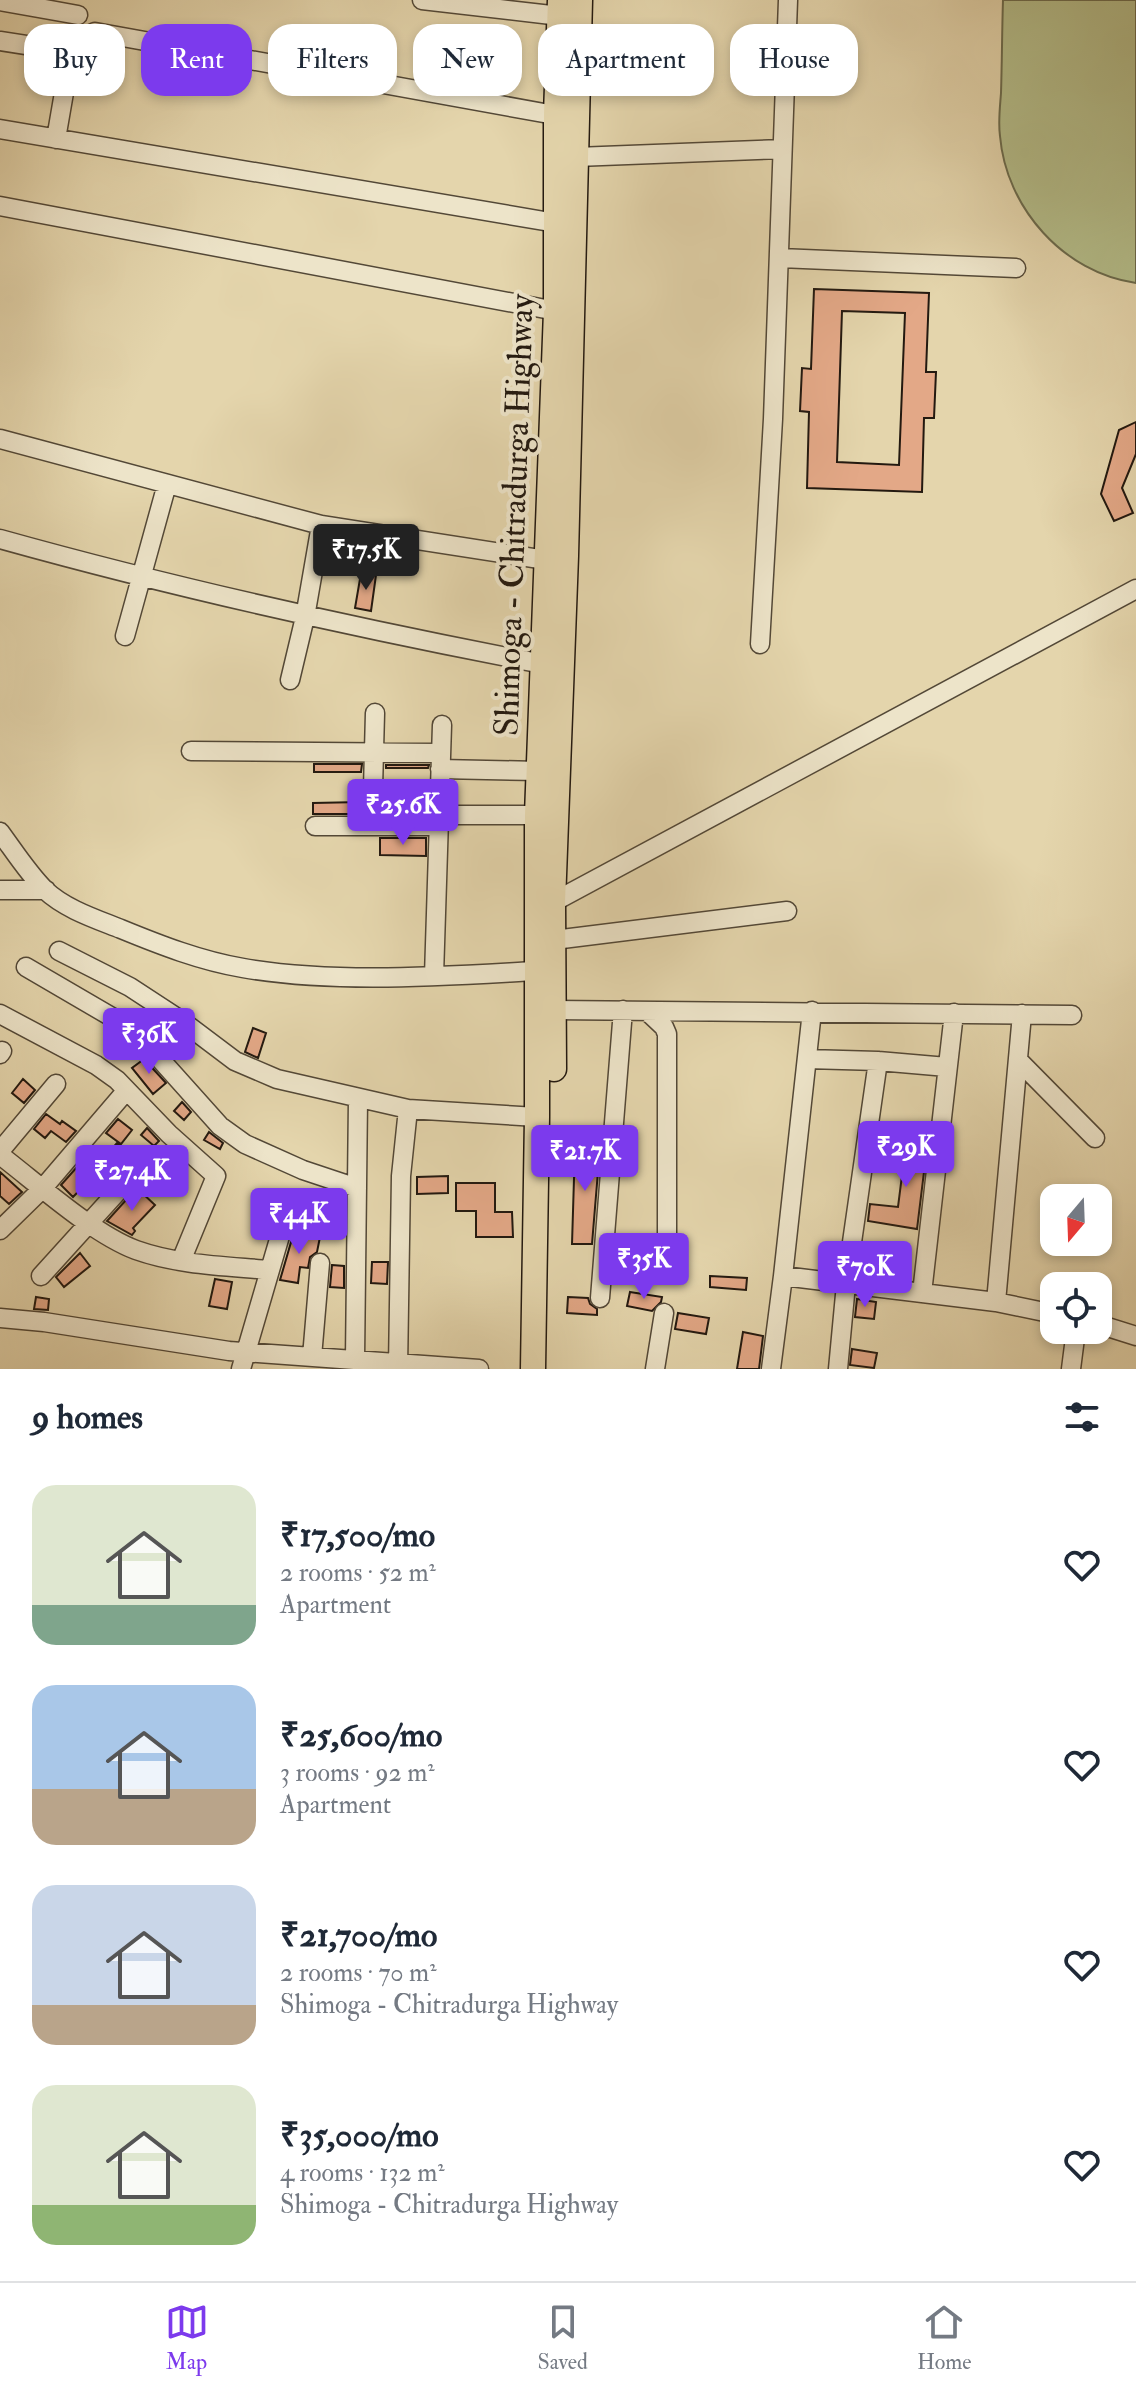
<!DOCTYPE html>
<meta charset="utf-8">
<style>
:root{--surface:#fff;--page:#f2f2f3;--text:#1f2937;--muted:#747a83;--line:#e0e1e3;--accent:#7c3aed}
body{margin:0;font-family:"IM FELL Double Pica",serif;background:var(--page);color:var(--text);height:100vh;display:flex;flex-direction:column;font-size:30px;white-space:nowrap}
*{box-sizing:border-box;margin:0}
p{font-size:26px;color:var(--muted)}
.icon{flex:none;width:44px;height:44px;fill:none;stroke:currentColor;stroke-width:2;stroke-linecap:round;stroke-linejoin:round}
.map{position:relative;height:1369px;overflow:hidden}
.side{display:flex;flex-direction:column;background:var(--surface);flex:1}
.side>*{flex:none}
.banner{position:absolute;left:24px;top:24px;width:1088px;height:72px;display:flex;gap:16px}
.needle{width:52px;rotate:199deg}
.tools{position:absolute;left:1040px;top:1184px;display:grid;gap:16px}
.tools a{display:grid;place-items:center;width:72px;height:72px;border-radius:16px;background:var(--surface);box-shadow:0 4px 12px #0003;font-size:40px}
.price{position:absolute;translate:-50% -68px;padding:0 18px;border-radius:8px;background:var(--accent);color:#fff;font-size:26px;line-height:52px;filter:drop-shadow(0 2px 4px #0008)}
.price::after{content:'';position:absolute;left:50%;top:48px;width:24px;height:18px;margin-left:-12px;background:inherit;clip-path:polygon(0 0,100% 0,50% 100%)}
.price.selected{background:#222;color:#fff}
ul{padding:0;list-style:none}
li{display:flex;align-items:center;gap:24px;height:200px;padding:0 32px}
li span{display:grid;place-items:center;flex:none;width:224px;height:160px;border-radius:24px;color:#555}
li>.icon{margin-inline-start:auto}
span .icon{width:96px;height:96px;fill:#fffc;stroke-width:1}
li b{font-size:34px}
h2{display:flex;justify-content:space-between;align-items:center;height:96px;padding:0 32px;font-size:34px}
.pill{padding:0 28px;border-radius:24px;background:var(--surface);box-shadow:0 4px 12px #0003;font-size:28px;line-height:72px}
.pill.selected{background:var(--accent);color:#fff}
.menu{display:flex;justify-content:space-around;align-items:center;height:112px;border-top:2px solid var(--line);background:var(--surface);font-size:22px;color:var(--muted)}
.menu a{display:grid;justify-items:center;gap:4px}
.menu .selected{color:var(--accent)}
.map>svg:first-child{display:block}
.green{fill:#b4bd8a;stroke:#6c6b4d;stroke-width:2}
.building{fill:#e3a887;stroke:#231910;stroke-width:2;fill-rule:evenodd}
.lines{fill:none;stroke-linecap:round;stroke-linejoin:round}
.minor-casing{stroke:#534837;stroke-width:21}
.major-casing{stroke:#231910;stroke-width:27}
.minor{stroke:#ede4c9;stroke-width:18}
.major{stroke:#e4d5ac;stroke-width:24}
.labels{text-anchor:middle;stroke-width:8;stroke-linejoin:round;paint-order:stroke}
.street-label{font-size:34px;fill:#231910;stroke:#ede4c9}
</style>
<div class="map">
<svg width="1136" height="1369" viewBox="0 0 1136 1369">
<rect width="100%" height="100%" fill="#e4d5ac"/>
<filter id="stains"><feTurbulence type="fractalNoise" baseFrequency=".0025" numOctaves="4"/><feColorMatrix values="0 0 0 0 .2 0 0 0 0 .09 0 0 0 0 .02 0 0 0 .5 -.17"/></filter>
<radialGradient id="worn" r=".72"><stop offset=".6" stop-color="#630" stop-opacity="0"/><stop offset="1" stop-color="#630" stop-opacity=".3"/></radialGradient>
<path class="green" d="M1003,0H1136V283C1064,273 1006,208 1000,136C998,122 1000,107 1001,93C1002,62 1002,31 1003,0Z"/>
<path class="building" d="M814,289L929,293L926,372H936L934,418H924L922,492L807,488L809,412L800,411L802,368L811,369ZM842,311L905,313L899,465L837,462Z
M1136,422V454L1122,488L1133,513L1114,521L1101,494L1119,430Z
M361,573L376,575L371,611L355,608Z
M314,764H362L361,772H314Z
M386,765H429L428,768H386Z
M361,802L360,814H313V803Z
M380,838H426V856L380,855Z
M253,1028L266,1033L258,1058L245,1052Z
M144,1059L166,1083L153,1094L132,1068Z
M23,1079L35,1090L24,1103L12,1093Z
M182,1102L191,1112L184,1120L174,1111Z
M46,1114L60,1124L62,1121L76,1131L66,1142L51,1131L45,1138L34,1129Z
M118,1119L132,1130L121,1144L106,1133Z
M147,1128L159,1141L154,1146L141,1135Z
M209,1132L223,1143L220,1149L204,1140Z
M907,1136L928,1139L917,1229L868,1221L870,1204L898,1207Z
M117,1143L131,1155L121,1167L107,1155Z
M575,1146L600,1147L592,1244H572Z
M159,1151L183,1172L173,1183L156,1167Z
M85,1158L98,1171L73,1197L61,1185Z
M0,1172L22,1192L9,1204L0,1196Z
M448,1176V1193L417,1194V1177Z
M456,1183H495V1212H512L513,1237H476V1211H456Z
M140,1191L155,1205L133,1228L135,1231L132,1235L107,1221L126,1200L129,1203Z
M294,1232L320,1237L317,1252L310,1257L308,1268L300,1267L298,1283L280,1280Z
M80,1253L90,1266L64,1287L56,1277Z
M372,1262H388L387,1284L371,1283Z
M332,1265L344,1266V1288L330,1287Z
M710,1276L747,1278L746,1290L710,1287Z
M215,1279L232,1282L227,1309L209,1306Z
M630,1292L662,1297L661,1302L652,1311L627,1306Z
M36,1297L49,1299L48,1310L34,1309Z
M568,1297L588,1298L590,1304L597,1309V1315L567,1313Z
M857,1299L876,1302L874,1319L855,1317Z
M678,1313L709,1318L706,1334L675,1329Z
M743,1332L763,1336L759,1369H737Z
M852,1349L877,1353L874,1368L850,1365Z"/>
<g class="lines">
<g class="minor-casing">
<path id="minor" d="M422,0L560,16
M0,1L78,15
M0,41L71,52
M0,129L556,223
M56,139L71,52L80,39L95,32L566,117
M576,157L782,149
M0,206L556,311
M780,258L1016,268
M0,439L321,525L546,560
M0,539C179,589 360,629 543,664
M125,636L167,484
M760,644L773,419L788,0
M290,680L305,617L321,525
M191,751L441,753
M440,769L539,771
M439,815H537
M315,826H438
M372,826L375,713
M0,832C14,851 28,873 45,890C65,909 96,919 121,929C160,945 201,961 243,968C336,984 442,976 536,971
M0,890H46
M546,906L1136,589
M554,940L787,911
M59,951L130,987L182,1021L235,1061L277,1079L408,1109L537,1117
M26,967L134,1030L220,1126L245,1144L303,1170L357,1188
M434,976L442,725
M554,1010L1072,1015
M647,1011L664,1027L667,1034V1255
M0,1014L96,1065L117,1080L169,1134L216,1176L181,1261
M0,1054L2,1051
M807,1059L878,1061L947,1067
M1018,1060L1095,1138
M0,1151L56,1084
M0,1155C38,1184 93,1234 136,1250C178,1265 225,1266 269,1270
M0,1230L43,1188L126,1091
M41,1276L147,1159
M783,1276L996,1302L1054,1314
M922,1293L954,1013
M600,1298L623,1010
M996,1302L1022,1014
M0,1318L44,1322L229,1351L479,1369
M1098,1324L1136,1336
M312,1357L320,1263
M355,1359L358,1099
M241,1369L287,1212
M398,1369L401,1176L408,1109
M655,1369L664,1313
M771,1369L783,1276L812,1011
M838,1369L846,1284L878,1061
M1071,1369L1076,1330"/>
</g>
<g class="major-casing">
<path id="major" d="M554,1069L553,902L566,556L580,0
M533,1369L537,1117V815L556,311V115L560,0"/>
</g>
<use href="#minor" class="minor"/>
<use href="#major" class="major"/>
</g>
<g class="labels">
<g class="street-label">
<text transform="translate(513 515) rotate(-88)" y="12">Shimoga - Chitradurga Highway</text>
</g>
</g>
<rect width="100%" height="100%" filter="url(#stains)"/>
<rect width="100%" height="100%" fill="url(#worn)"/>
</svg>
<div class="tools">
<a><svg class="needle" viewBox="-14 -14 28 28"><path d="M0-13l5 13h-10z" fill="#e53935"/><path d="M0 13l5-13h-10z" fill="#747a83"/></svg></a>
<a><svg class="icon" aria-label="locate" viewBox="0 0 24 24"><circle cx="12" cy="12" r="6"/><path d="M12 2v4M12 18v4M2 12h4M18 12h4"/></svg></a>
</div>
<b class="price selected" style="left:366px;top:592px">₹17.5K</b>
<b class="price" style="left:403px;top:847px">₹25.6K</b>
<b class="price" style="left:149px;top:1076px">₹36K</b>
<b class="price" style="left:906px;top:1189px">₹29K</b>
<b class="price" style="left:585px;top:1193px">₹21.7K</b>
<b class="price" style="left:132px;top:1213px">₹27.4K</b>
<b class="price" style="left:299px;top:1256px">₹44K</b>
<b class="price" style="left:644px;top:1301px">₹35K</b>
<b class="price" style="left:865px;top:1309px">₹70K</b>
<div class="banner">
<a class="pill">Buy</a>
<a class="pill selected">Rent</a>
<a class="pill">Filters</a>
<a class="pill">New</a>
<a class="pill">Apartment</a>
<a class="pill">House</a>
</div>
</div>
<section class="side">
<h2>9 homes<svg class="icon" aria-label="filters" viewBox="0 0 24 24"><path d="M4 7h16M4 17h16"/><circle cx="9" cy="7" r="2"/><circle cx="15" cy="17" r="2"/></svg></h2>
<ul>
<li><span style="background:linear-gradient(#dfe7d0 75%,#7fa58c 0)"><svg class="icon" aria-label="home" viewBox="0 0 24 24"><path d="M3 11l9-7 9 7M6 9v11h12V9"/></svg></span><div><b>₹17,500/mo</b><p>2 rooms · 52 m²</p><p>Apartment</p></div><svg class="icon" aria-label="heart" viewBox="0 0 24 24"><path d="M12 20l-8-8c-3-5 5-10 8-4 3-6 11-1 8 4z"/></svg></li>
<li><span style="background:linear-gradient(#a9c7e8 65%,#b9a48a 0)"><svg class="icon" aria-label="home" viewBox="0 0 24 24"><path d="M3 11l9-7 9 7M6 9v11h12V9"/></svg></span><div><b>₹25,600/mo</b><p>3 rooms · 92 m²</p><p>Apartment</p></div><svg class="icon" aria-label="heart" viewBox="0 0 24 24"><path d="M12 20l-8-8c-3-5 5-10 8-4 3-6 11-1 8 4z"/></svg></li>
<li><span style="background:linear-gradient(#c9d6e8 75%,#b9a48a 0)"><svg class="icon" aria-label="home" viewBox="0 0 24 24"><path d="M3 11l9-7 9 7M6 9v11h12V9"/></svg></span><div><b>₹21,700/mo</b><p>2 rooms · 70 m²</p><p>Shimoga - Chitradurga Highway</p></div><svg class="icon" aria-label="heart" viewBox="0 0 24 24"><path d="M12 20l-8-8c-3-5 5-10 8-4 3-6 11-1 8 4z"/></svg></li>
<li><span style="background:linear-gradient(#dfe7d0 75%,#8fb573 0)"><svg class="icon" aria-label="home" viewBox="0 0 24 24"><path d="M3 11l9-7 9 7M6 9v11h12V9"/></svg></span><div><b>₹35,000/mo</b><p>4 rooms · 132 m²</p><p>Shimoga - Chitradurga Highway</p></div><svg class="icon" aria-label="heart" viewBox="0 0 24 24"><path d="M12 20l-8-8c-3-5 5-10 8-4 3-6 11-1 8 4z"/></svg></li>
</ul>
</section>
<nav class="menu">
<a class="selected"><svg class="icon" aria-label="map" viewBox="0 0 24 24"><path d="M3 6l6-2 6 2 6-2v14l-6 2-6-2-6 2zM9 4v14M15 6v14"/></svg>Map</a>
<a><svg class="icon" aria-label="saved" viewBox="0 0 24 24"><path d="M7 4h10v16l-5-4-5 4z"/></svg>Saved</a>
<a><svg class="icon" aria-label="home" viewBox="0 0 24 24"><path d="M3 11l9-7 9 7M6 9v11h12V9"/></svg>Home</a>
</nav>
